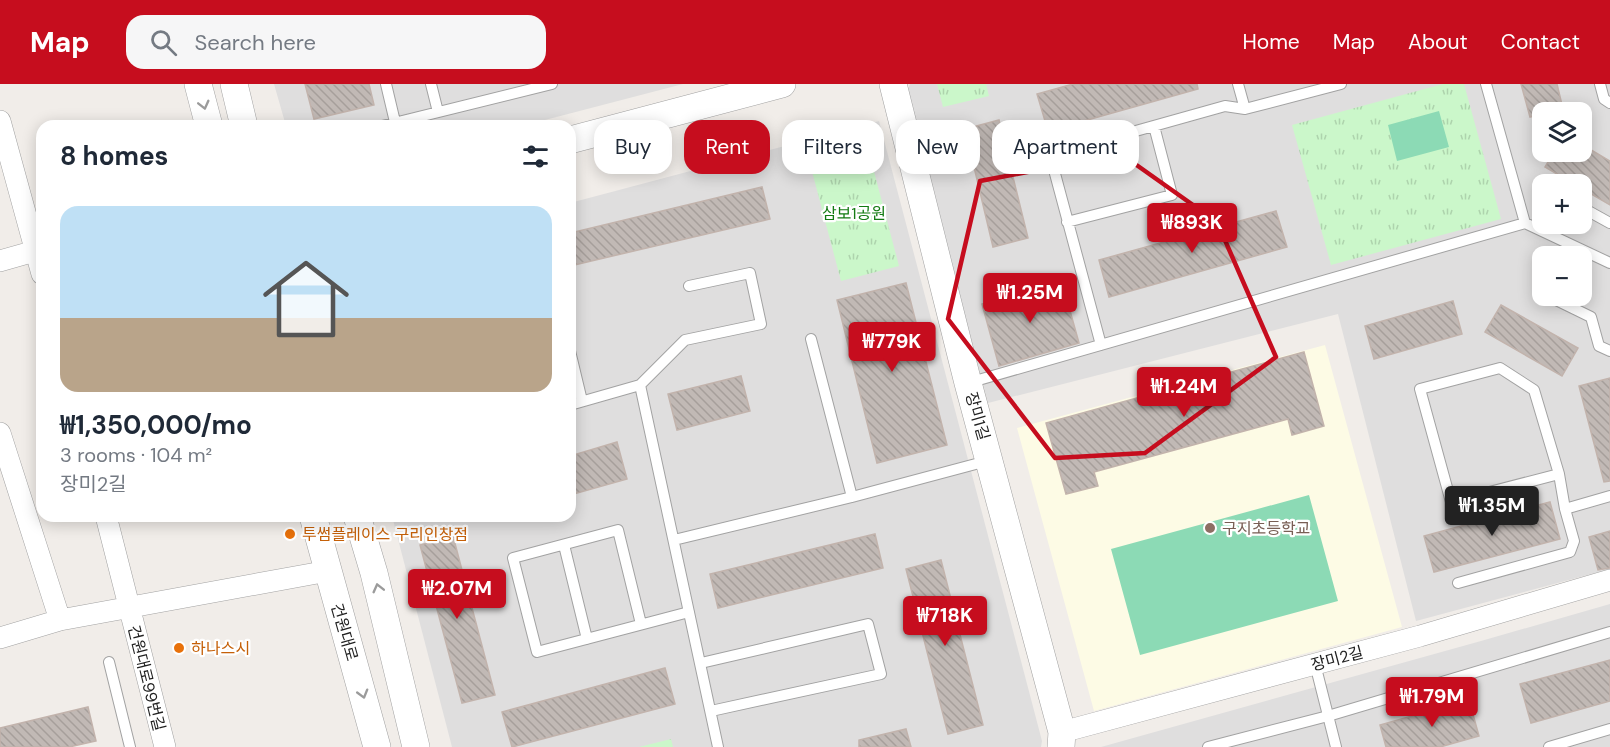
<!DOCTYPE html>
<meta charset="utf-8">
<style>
:root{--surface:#fff;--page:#f6f6f7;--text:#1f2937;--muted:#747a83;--accent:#c60d1e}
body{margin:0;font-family:"DM Sans","Noto Sans KR",sans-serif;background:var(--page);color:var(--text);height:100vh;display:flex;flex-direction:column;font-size:22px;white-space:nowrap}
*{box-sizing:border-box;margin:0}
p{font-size:20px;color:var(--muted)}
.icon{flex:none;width:33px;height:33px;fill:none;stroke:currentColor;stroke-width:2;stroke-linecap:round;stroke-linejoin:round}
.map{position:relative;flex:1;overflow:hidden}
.panel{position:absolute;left:36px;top:36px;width:540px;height:402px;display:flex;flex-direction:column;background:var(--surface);border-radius:18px;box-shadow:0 3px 15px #0003}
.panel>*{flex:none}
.hud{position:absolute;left:594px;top:36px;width:570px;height:54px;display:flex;gap:12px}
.tools{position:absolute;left:1532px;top:18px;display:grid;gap:12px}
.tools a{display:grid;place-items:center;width:60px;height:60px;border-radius:12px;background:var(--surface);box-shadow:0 3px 15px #0003;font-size:30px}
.price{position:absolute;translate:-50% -51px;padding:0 14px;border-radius:6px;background:var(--accent);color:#fff;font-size:20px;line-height:39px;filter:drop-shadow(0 2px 3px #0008)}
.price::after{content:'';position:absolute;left:50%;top:36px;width:18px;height:14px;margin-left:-9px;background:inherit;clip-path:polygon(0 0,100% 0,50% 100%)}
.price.active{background:#222;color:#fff}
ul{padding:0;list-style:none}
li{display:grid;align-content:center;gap:12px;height:318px;padding:0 24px}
li span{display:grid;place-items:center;height:186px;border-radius:18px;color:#555}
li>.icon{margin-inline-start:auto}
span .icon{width:108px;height:108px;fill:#fffc;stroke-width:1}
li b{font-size:26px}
h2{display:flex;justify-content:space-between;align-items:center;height:72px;padding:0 24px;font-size:26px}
.tag{padding:0 21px;border-radius:18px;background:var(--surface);box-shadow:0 3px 15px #0003;font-size:21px;line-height:54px}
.tag.active{background:var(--accent);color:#fff}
header{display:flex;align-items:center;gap:36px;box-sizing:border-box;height:84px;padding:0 30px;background:var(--accent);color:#fff}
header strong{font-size:28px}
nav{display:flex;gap:33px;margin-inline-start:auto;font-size:21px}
.search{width:420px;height:54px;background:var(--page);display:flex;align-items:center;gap:15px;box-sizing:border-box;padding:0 21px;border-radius:18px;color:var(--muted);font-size:22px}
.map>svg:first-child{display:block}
.residential{fill:#dfdede;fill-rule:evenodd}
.education{fill:#fdfbe5}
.park{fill:url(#park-tufts)}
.pitch{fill:#8cdab5}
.building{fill:url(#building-back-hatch);stroke:#c2b3ac;stroke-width:1.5}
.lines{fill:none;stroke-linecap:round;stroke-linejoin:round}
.service-casing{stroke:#a2a2a2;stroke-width:12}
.minor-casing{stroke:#a2a2a2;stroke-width:22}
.tertiary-casing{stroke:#a2a2a2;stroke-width:28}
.service{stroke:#fff;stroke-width:10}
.minor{stroke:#fff;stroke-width:21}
.tertiary{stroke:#fff;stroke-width:27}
.oneway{stroke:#9b9b9b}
.marked{fill:none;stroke:#c60d1e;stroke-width:4.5;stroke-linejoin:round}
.education-dot{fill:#8d6e63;stroke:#fff;stroke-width:2}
.food-dot{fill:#e8710a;stroke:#fff;stroke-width:2}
.labels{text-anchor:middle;stroke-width:4.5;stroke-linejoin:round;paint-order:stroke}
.park-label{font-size:16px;fill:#147b13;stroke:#fff}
.street-label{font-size:16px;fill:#212121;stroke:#fff}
.education-label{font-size:16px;fill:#785e54;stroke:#fff;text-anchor:start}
.food-label{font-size:16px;fill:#c56008;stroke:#fff;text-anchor:start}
</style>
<header>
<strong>Map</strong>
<div class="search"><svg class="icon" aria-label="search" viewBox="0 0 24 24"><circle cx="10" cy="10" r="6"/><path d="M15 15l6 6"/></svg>Search here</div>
<nav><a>Home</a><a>Map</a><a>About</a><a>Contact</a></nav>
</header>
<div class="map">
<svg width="1610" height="663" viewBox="0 0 1610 663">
<defs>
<pattern id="park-tufts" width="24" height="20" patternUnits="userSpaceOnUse" patternTransform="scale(1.5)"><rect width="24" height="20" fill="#cbf7ca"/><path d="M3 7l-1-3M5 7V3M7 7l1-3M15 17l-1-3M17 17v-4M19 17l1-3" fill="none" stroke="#aed3ad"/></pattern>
<pattern id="building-back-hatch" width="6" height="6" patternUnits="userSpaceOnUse" patternTransform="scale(1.5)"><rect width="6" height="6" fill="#c1b9b5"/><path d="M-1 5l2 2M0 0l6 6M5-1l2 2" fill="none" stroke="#a69f9b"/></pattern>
</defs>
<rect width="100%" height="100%" fill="#f1ede9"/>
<path class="residential" d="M274,0H683L522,42H286Z
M910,0H1610V485L1416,537L1338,230L988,319L906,10ZM1542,28H1581V68H1542ZM1542,100H1581V140H1542ZM1542,172H1581V212H1542Z
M879,37L1042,657L1041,663H452L392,432H570V119Z
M1610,520V663H1101L1481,557Z"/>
<path class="education" d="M1325,261L1402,543L1094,627L1017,344Z"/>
<path class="park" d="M937,0H986L989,12L943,23Z
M1443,0H1464L1501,135L1331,181L1292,41Z
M867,61L899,182L841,197L809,76Z
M671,655L673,663H639Z"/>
<path class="pitch" d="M1439,27L1449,63L1397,77L1388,41Z
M1309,411L1338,517L1140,571L1111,465Z"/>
<path class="building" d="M305,0H369L374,21L314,35Z
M1073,0H1197L1198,5L1048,47L1037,10Z
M1521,0H1557L1563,25L1530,33Z
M999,36L1028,154L993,163L965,45Z
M1581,60L1610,77V121L1581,104V100H1574L1545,83L1554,68H1581Z
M762,103L770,135L570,182V149Z
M1276,127L1287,163L1109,213L1099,176Z
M1062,198L1079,259L999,282L982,220Z
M906,199L947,361L877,379L837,216Z
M1453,217L1462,250L1374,275L1365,242Z
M1501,221L1578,264L1562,292L1485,248Z
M1304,268L1324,342L1292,351L1288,335L1094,388L1098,402L1066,410L1046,339Z
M741,292L750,327L677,346L668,310Z
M1610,294V397L1604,398L1579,302Z
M617,358L627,395L570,411V372Z
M1550,418L1560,455L1434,488L1424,452Z
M1610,447V484L1598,486L1589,453Z
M875,450L883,484L718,524L710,490Z
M453,452L495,611L462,619L420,461Z
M941,476L983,641L948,650L906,485Z
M1610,576V617L1531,639L1520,600Z
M665,584L675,620L512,663L502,628Z
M1469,616L1479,652L1440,663H1386L1380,641Z
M88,623L96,657L69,663H0V644Z
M906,645L911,663H859V656Z"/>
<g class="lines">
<g class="service-casing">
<path id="service" d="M386,0L395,38
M431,0L438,28
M1238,0L1245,25
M1486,0L1525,139
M1600,0L1604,15L1610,19
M382,42L552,0
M1581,123L1610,139
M1067,138L1172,111L1154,42
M1548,212L1591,233L1599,262L1610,267
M811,255L852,413L987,377
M1101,261L1050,71L1225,22L1245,25L1341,0
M570,267L582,317
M968,299L1525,139L1610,179
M640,301L718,663
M570,321L640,301L685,256L761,240L750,189L689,202
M1559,390L1451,418L1420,305L1500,284L1534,306L1559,390L1565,425L1610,412
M674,456L852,413
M564,461L587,555
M1458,499L1570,468L1574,457L1565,425
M641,540L618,446L513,474L537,568L689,528
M109,578L130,663
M701,579L868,540L881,590L711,627
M1315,580L1336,663
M1208,663L1328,632L1610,548
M1549,663L1610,645"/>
</g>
<g class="minor-casing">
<path id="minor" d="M0,37L42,190
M0,177L42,165
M0,349L60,536
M106,432L165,663
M0,554L60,536L328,487
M1062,648L1420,552L1610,496"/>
</g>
<g class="tertiary-casing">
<path id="tertiary" d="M198,0L209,42
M234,0L244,42
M893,0L968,299L1062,648L1061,663
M570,56L782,0
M313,432L377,663
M357,432L374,489L416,663"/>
</g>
<use href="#service" class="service"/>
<use href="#minor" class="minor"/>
<use href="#tertiary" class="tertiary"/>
</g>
<defs><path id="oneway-chevron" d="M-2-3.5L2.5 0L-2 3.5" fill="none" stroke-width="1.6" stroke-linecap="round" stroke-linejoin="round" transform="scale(1.5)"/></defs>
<g class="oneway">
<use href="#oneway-chevron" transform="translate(204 21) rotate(76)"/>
<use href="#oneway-chevron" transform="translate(378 504) rotate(-104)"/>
<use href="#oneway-chevron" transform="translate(363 610) rotate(74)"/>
</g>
<path class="marked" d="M1121,70L1217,138L1276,273L1145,369L1055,374L948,235L980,97Z"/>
<circle class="education-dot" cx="1210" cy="444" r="6"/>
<g class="food-dot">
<circle cx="290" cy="450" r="6"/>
<circle cx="179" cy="564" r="6"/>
</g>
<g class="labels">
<g class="park-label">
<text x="854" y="135">삼보1공원</text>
</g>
<g class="street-label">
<text transform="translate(978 332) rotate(74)" y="6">장미1길</text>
<text transform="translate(345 548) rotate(74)" y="6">건원대로</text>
<text transform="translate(1337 574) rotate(-15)" y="6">장미2길</text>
<text transform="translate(147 594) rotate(76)" y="6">건원대로99번길</text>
</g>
<g class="education-label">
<text x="1222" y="450">구지초등학교</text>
</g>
<g class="food-label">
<text x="302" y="456">투썸플레이스 구리인창점</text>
<text x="191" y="570">하나스시</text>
</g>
</g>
</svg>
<div class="tools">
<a><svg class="icon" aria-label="layers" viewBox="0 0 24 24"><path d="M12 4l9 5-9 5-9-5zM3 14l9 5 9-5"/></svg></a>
<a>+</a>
<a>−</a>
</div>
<b class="price" style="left:1192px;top:170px">₩893K</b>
<b class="price" style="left:1030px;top:240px">₩1.25M</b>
<b class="price" style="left:892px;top:289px">₩779K</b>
<b class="price" style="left:1184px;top:334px">₩1.24M</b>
<b class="price active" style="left:1492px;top:453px">₩1.35M</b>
<b class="price" style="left:457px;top:536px">₩2.07M</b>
<b class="price" style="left:945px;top:563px">₩718K</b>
<b class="price" style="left:1432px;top:644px">₩1.79M</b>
<div class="hud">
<a class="tag">Buy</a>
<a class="tag active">Rent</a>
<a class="tag">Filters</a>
<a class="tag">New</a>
<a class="tag">Apartment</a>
</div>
<section class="panel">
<h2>8 homes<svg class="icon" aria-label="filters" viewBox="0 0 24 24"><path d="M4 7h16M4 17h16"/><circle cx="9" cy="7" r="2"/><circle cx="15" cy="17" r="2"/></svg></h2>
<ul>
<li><span style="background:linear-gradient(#bfe0f5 60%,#b9a48a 0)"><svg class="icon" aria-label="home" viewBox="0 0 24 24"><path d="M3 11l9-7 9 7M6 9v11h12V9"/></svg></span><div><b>₩1,350,000/mo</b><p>3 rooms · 104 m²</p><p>장미2길</p></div></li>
</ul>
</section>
</div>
